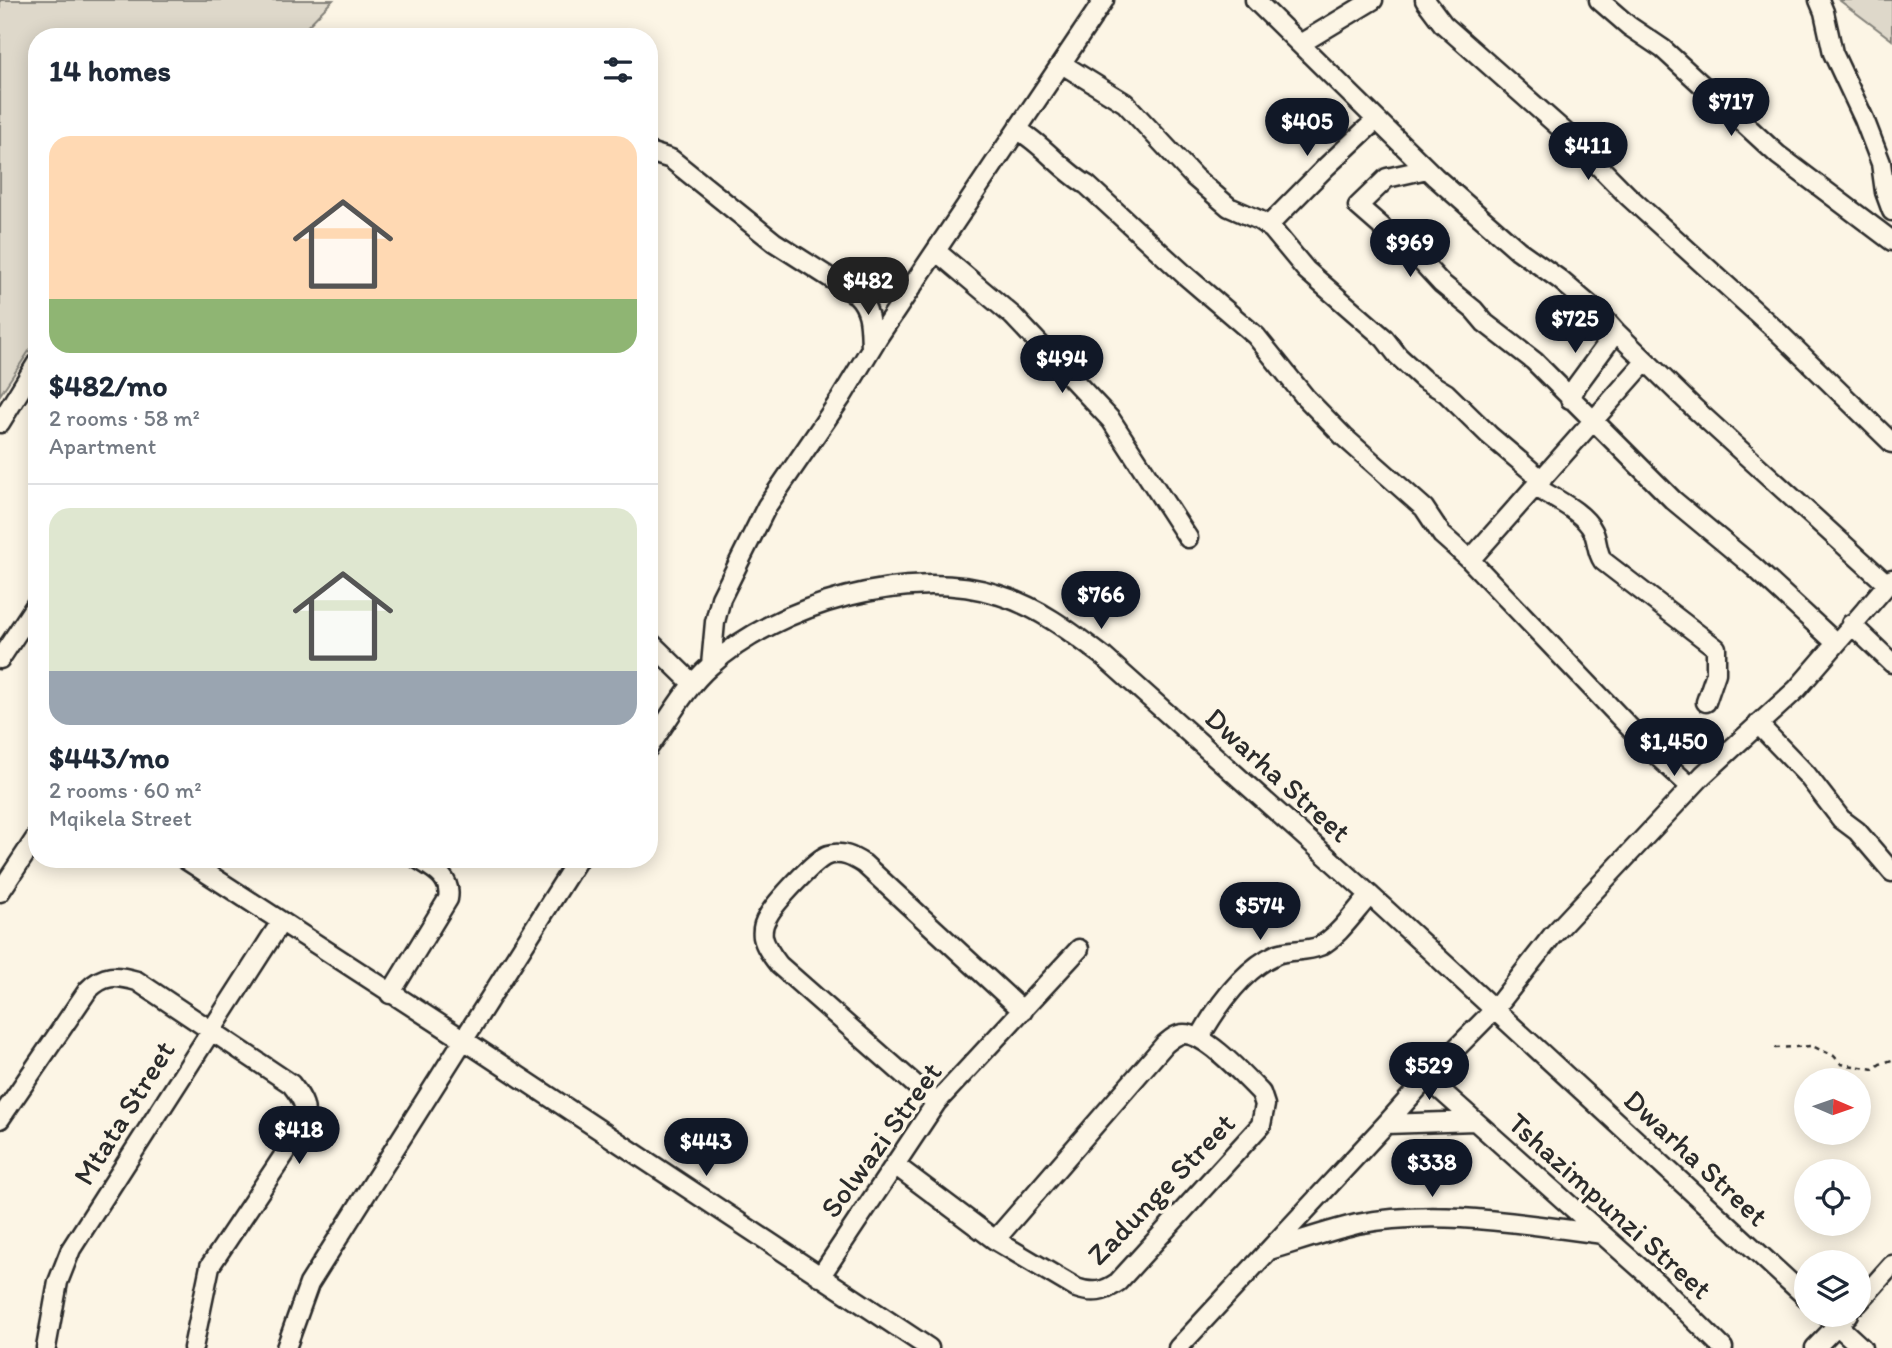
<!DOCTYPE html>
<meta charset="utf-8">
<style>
:root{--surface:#fff;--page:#f2f2f3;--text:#1f2937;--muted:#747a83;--line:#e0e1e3;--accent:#111827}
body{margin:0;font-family:Itim,sans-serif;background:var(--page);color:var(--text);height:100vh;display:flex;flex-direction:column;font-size:26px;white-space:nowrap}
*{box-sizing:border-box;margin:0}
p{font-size:23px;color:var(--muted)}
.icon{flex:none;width:38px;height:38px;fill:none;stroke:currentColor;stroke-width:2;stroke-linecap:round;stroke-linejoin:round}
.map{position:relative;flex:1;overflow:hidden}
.sheet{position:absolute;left:28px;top:28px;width:630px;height:840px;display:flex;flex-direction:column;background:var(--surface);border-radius:28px;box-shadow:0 4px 18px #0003}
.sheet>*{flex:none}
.needle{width:46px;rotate:92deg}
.controls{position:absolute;left:1794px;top:1068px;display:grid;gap:14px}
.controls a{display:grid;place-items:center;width:77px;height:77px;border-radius:50%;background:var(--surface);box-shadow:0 4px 18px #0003;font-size:35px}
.price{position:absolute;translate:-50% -60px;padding:0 16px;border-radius:24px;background:var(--accent);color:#fff;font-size:23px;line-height:46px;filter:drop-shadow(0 2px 4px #0008)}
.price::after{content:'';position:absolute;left:50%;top:42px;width:21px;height:16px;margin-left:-10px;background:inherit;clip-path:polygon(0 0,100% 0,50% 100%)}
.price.active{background:#222;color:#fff}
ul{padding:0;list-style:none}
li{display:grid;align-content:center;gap:14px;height:371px;padding:0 21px}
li+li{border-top:2px solid var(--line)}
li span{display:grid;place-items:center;height:217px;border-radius:21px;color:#555}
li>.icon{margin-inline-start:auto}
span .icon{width:126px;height:126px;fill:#fffc;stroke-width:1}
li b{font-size:30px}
h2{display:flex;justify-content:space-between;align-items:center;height:84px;padding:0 21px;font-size:30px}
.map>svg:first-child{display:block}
.green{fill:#ded8ca;stroke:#84827a;stroke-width:2}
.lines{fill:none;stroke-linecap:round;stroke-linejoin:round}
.minor-casing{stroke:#2b2b2b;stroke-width:23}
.path{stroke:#2b2b2b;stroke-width:2.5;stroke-dasharray:5 5;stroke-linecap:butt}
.minor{stroke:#fcf5e5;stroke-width:18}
.labels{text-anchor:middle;stroke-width:7;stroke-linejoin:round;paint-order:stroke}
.street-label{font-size:30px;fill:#2b2b2b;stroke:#fcf5e5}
</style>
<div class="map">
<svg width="1892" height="1348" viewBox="0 0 1892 1348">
<rect width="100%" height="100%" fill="#fcf5e5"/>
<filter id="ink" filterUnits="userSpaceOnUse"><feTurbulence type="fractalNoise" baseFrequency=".0143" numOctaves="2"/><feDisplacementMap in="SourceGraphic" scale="14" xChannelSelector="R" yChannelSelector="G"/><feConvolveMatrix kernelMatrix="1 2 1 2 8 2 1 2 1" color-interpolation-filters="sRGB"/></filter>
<g filter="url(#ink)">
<path class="green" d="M0,0H333L297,37H37V339L0,395Z
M1839,0H1892V40Z"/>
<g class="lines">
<g class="minor-casing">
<path id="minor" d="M1255,0L1435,177L1518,250L1559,279L1600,314L1616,332L1694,408L1887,584
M1425,0L1443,24L1566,133L1628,196L1779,333L1892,443
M1599,0L1629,26L1663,49L1778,155L1892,241
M1819,0L1824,12L1833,53L1864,119L1881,163L1885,192L1892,211
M1300,44L1373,0
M1062,64L1125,103L1194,177L1229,207L1259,220L1272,229L1306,270L1384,338L1398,356L1423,379L1446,393L1489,435L1542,480
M1018,130C1044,145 1061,170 1087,185L1186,276L1256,336L1305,397L1344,437L1424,508L1442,535L1470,560
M649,152L671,159L774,242L857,295C872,310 870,328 871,348
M1427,169L1387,178L1358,206L1382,227L1387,238L1418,258L1441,283L1474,310L1485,323L1534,361L1673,500L1755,568L1836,643
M1268,226L1327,166L1376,120
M936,251L1013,316L1111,420L1188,538
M1646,361L1470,560L1654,753L1691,787
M1570,399L1577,385L1616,332
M0,423L37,363
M1536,487C1554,499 1583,511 1593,531C1598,541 1596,551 1603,561L1716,648V673L1706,702
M1851,624L1892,663
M649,641L693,684
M0,659L37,603
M711,665L715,622L721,598L767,506L841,398L878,337L1104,0
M1758,724L1807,775L1841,819L1857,831L1892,872
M649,747C668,720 685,688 710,666C778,604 910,566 999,595C1039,607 1071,632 1104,657L1370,895L1806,1297
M185,859L464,1040L929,1348
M0,892L37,836
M390,994L448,899C452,878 434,869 418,859
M1200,1037C1217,1007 1243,969 1277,954C1290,949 1306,952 1320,946C1339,936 1355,911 1370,895
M1427,1078L1657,1283L1723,1348
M936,1103L779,965C773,957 765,947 763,937C762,930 764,922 768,916C775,903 815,859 828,855C842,851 853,857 864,864L1023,1011
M0,1119L88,990C104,974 116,975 137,981L291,1084C303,1099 309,1109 302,1128L210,1266L193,1348
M1386,1124L1475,1121
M895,1165L995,1240L1076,1288C1093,1294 1104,1292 1118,1282L1261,1125L1265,1105L1261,1093C1245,1077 1207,1034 1184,1034C1176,1034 1170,1040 1165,1044L995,1240
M1270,1250C1299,1241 1328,1231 1357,1224C1437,1208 1522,1224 1602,1234
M820,1277L936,1103L1079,949
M1858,1303L1892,1265
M1825,1314L1862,1348
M46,1348L58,1282L71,1249L281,922
M286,1348L309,1284L578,859
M1178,1348L1386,1124L1427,1078L1494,1010L1552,936L1703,775L1797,689L1892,579
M1815,1348L1848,1314"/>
</g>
<path class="path" d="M1775,1048L1812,1046L1834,1056L1841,1064L1873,1069L1880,1064L1892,1060"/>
<use href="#minor" class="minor"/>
</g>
</g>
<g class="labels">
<g class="street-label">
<text transform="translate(1278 775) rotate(42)" y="10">Dwarha Street</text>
<text transform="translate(124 1113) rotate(-58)" y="10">Mtata Street</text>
<text transform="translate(881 1140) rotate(-54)" y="10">Solwazi Street</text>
<text transform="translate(1696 1158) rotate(43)" y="10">Dwarha Street</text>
<text transform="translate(1161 1189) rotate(-46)" y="10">Zadunge Street</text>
<text transform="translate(1610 1206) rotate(42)" y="10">Tshazimpunzi Street</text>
</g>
</g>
</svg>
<div class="controls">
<a><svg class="needle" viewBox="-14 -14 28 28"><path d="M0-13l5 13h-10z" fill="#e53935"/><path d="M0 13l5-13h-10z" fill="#747a83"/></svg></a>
<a><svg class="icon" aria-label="locate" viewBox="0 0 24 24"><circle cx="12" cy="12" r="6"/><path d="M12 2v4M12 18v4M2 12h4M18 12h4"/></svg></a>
<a><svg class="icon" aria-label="layers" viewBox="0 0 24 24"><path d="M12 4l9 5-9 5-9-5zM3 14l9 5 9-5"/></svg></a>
</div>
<b class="price" style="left:1731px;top:138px">$717</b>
<b class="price" style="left:1307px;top:158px">$405</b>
<b class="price" style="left:1588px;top:182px">$411</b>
<b class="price" style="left:1410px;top:279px">$969</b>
<b class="price active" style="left:868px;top:317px">$482</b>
<b class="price" style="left:1575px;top:355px">$725</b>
<b class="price" style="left:1062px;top:395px">$494</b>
<b class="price" style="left:1101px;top:631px">$766</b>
<b class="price" style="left:1674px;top:778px">$1,450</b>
<b class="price" style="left:1260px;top:942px">$574</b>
<b class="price" style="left:1429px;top:1102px">$529</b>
<b class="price" style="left:299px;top:1166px">$418</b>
<b class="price" style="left:706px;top:1178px">$443</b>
<b class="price" style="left:1432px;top:1199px">$338</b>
<section class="sheet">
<h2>14 homes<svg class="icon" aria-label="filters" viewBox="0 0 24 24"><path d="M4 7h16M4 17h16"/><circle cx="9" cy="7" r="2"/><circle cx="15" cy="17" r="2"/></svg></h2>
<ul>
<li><span style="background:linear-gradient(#ffd9b3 75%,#8fb573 0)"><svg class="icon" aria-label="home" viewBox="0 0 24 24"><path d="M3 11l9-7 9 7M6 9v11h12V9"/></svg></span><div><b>$482/mo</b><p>2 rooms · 58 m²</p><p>Apartment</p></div></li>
<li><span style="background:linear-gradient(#dfe7d0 75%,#9aa5b1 0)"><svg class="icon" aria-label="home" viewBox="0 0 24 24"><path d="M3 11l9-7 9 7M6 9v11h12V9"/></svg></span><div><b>$443/mo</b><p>2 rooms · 60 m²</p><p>Mqikela Street</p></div></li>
</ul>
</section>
</div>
